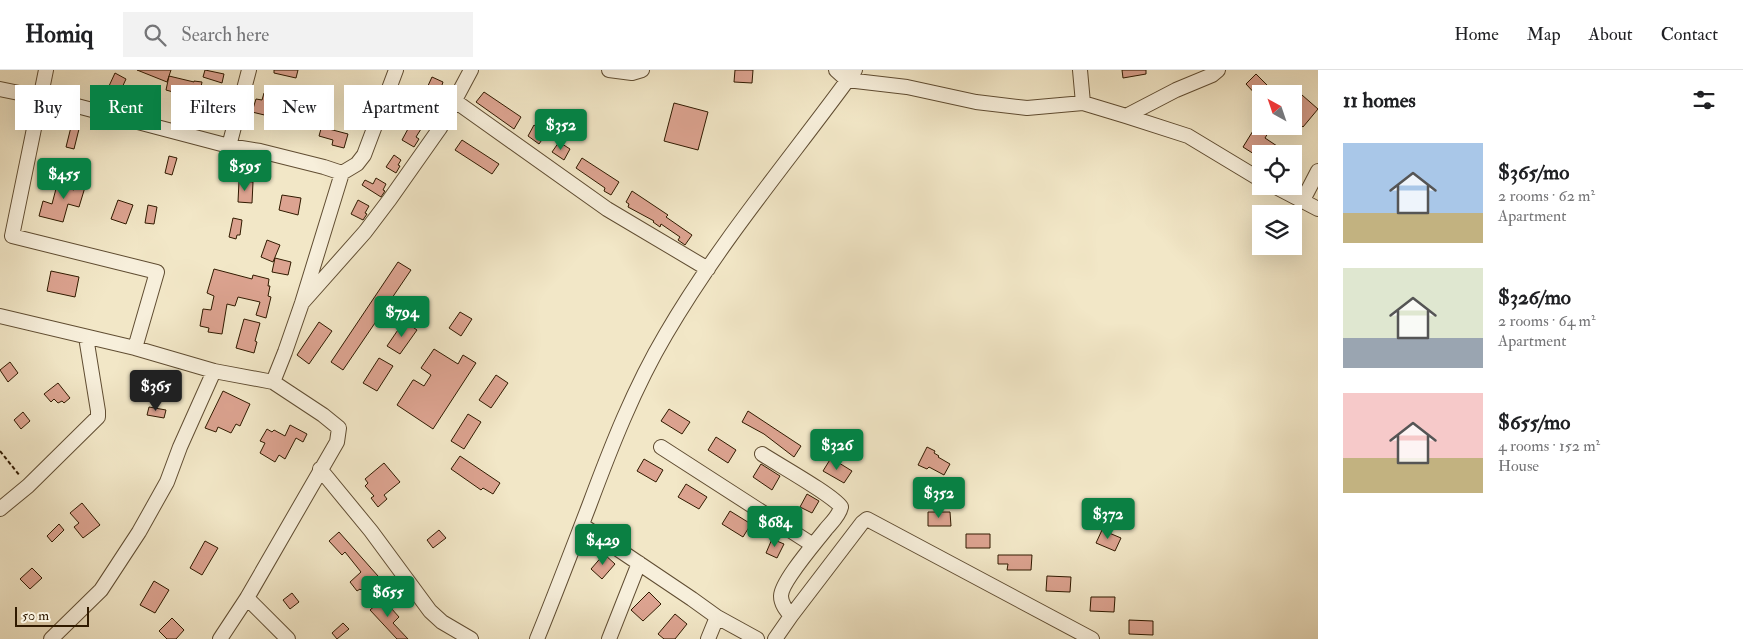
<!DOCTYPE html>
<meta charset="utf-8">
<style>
:root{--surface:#fff;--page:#f2f2f2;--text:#202124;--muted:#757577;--line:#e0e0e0;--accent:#0b8043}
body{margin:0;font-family:"IM FELL Double Pica",serif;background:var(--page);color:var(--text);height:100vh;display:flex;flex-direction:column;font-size:19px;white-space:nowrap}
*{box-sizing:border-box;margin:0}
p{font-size:16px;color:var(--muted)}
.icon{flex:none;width:28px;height:28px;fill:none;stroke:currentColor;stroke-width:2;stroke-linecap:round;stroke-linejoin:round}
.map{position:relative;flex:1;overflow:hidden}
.drawer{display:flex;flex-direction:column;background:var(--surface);width:425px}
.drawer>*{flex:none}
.hud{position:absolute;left:15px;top:15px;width:475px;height:45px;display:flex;gap:10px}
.needle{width:32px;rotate:320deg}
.fabs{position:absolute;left:1252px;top:15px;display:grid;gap:10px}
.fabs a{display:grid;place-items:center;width:50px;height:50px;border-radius:0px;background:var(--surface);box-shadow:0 5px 20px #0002;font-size:25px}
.scale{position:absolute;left:15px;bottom:12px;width:74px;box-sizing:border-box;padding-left:5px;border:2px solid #301a00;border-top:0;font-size:14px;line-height:18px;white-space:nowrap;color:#301a00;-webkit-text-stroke:4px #f7efdb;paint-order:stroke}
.price{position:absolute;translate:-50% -42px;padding:0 11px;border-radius:5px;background:var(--accent);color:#fff;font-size:16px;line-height:32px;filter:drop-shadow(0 1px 2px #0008)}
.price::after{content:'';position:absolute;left:50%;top:30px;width:15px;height:11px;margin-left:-8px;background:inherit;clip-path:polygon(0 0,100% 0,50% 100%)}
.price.active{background:#222;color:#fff}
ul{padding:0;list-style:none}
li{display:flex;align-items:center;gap:15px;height:125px;padding:0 25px}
li span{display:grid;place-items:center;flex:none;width:140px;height:100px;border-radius:0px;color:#555}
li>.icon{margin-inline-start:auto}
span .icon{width:60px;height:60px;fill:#fffc;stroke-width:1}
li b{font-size:21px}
h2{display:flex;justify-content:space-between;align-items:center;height:60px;padding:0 25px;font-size:21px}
.tag{padding:0 18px;border-radius:0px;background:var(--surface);box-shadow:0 5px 20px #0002;font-size:18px;line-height:45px}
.tag.active{background:var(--accent);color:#fff}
header{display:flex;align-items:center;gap:30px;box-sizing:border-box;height:70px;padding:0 25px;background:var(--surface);border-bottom:1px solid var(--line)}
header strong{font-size:24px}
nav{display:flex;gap:28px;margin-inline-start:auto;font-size:18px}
.search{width:350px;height:45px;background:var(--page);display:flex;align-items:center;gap:12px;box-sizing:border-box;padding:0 18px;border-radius:0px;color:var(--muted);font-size:19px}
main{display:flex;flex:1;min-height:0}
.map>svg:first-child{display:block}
.building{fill:#dca390;stroke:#301a00}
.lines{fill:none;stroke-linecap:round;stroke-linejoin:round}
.minor-casing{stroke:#604d32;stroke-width:16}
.path{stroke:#301a00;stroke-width:2;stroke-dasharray:4 2.5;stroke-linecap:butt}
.minor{stroke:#f7efdb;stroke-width:14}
</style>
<header>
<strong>Homiq</strong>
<div class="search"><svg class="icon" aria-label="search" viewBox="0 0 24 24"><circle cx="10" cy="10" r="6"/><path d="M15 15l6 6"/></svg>Search here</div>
<nav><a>Home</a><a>Map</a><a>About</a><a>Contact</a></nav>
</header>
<main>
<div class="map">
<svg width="1318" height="569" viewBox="0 0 1318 569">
<rect width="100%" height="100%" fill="#f2e7c7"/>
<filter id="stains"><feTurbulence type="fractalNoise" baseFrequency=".004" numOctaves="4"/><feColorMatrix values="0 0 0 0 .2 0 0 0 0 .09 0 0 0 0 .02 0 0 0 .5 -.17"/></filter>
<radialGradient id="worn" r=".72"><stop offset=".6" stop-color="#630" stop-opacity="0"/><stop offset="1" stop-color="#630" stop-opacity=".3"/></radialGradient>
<path class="building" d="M137,0H171L167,12Z
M205,0L224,4L222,13L203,7Z
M274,0H298L296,8L274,3Z
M735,0H753L752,13L734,12Z
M1122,0H1146V4L1123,8Z
M115,3L126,9L120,22L109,16Z
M1256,4L1270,18L1264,24H1261L1259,28L1246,14Z
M169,6L194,12V11L202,12L200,22L182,19L180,24L166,20Z
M432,7L443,12L441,18L444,20L441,26L426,20Z
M1294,18L1318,39L1303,57L1294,49Z
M484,22L521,47L514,59L476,32Z
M195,23L225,26L223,47L215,46V42L194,40Z
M264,23L274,26L272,31L289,36L285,50L252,42L256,29L262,30Z
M303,30L320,31V47H303Z
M674,33L708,42L698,80L664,71Z
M423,34L434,40L432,45L434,46L430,53L426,51L416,67L419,69L414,77L402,70L409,57L411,58Z
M324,48L331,50L329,59L348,64L344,78L332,75L333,70L319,66Z
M534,55L546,64L539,74L528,66Z
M1256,56L1268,63L1265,68L1289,84H1260L1256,81L1254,84L1243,77Z
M71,57L79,59L74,79L66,77Z
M462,70L499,94L492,104L455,80Z
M559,72L570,79L564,90L552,82Z
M394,85L401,90L398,95L400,96L396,103L386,97Z
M169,86L177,88L172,105L165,103Z
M582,88L619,112L611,125L604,121L605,118L576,98Z
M80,101L89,104L79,137L68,134L63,152L39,146L43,131L52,134L57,115L74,120L76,118Z
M376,108L386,114L383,120L385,121L381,127L362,115L365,110L373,114Z
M239,111L253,112L252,133L238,132Z
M632,121L668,145L666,147L692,165L685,175L678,170L680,167L661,154L660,157L653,152L654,151L628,137L629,134L626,132Z
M282,125L301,128L298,145L279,140Z
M118,130L133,135L126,154L111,149Z
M358,130L369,136L365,143L367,144L363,150L351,144Z
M148,135L157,137L154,154L145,153Z
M233,148L242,150L240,165H237L236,169L229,167Z
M267,170L280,175L273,192L261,187Z
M275,188L291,192L288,205L272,202Z
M398,192L411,200L343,300L331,292Z
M214,199L252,209L253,205L269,209L268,216H270L268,226L271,227L266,248L256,245L260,232L238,227L235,236L227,234L222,264L208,262L209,258L200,256L203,239L211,240L214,226L207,223Z
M51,201L79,207L75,227L47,221Z
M460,242L472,249L461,266L449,258Z
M244,249L260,253L255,271L257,272L254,283L236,278Z
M404,251L417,260L400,284L387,276Z
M319,252L332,261L309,294L297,285Z
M434,279L458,294L463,285L476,293L433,359L397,335L413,310H414L424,316L431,305L421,298Z
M379,288L393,296L377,321L363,313Z
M10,292L18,303L8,312L0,300Z
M496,305L508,313L491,338L479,330Z
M58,313L70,328L64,333L62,331L58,333L54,329L51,332L44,324Z
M223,321L250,334L240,356L236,354L231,363L218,357L216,362L205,358Z
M149,337L166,340L164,348L147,345Z
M669,339L690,352L682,364L661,351Z
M748,341L801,376L794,387L764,364L742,352Z
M23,342L30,351L21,359L14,350Z
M468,344L481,352L464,379L451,371Z
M290,355L307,364L303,372L296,368L285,389L279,385L275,392L260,383L265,373L260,371L267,359L272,362L274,360L285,366Z
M716,367L736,380L728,393L708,380Z
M927,377L935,381L934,383L939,386L938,387L950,394L944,405L929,397L927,399L918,395Z
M460,386L500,413L493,424L483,418L481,420L451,399Z
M831,388L852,401L844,413L823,401Z
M644,389L663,400L656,412L637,401Z
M384,393L400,412L384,425L387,429L378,437L371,428L374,426L365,416L368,413L365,409Z
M761,394L780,406L772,420L753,407Z
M686,414L707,427L699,439L678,427Z
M807,424L819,431L812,443L800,437Z
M82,433L100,455L83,468L74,457L79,453L70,443Z
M730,441L751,454L743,467L722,454Z
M928,442H950L951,456H928Z
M59,454L64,460L52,472L47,466Z
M439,460L446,468L433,478L427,470Z
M1102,460L1121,468L1115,481L1096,473Z
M339,462L378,506L361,520L360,519L357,521L350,512L361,502L345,482L342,485L329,471Z
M966,464H990V478H966Z
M772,469L784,474L777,488L766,483Z
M205,471L218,478L202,505L190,498Z
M604,484L615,494L602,509L591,499Z
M998,485H1032L1031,500H1007L1008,494H998Z
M32,498L42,508L30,519L20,509Z
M1047,506L1071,507L1070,522L1046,521Z
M154,511L169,520L155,543L140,535Z
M649,522L661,534L643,551L631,540Z
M292,523L299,532L290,539L283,530Z
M1091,527H1115L1114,542L1090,541Z
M383,529L399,547L393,553L408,569H397L370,540Z
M675,544L687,554L675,569H664L658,564Z
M172,548L184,560L176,569H167L159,561Z
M1129,550L1153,551V565L1129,564Z
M343,553L349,559L337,569L332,563Z"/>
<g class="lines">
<g class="minor-casing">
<path id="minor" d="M46,0L12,166L157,202L135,278
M609,0L632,3L642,0
M836,0L847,10L907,17L976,32L1027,38L1083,33L1126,46L1188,66L1261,110
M1080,0L1083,33
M0,19L58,31L229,76L260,81L324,97L342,103L357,94L364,85L396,0
M455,31L607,139L708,199
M1126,46L1176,20L1212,5L1218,0
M229,76L249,0
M1274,116L1318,139
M1303,130L1318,101
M302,233L365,162L390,129L440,58L471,0
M0,246L135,278L214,301L273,312L323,345L339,358L337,372L247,528L220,569
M273,312L285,282L302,233L342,103
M661,377L813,475
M762,384C777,394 833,425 841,437C839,446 831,453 826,459C816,472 781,512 781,526C781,534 786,540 791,546L775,569
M320,399L371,461L430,541L442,552L471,569
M0,439L28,416L98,347V341L86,267
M582,455L692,529L717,547L757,569
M247,528L288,569
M791,546L862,453L867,449L1092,569
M51,569L101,520L139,462L167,412L180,377L214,301
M537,569C555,525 572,480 589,436C611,377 634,318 666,264C721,170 791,88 855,0
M609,569L639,493
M708,569L717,547"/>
</g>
<path class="path" d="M0,381L20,406"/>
<use href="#minor" class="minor"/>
</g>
<rect width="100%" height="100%" filter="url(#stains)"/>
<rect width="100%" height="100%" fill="url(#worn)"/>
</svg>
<div class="fabs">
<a><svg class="needle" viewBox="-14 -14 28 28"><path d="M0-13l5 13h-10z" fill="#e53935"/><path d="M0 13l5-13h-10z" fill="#757577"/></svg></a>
<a><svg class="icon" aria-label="locate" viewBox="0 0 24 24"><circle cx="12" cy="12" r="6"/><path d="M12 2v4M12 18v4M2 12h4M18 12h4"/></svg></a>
<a><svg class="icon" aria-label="layers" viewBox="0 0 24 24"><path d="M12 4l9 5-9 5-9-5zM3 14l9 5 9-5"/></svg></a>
</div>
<div class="scale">50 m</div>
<b class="price" style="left:561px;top:81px">$352</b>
<b class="price" style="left:245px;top:122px">$595</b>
<b class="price" style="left:64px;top:130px">$455</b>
<b class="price" style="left:402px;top:268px">$794</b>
<b class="price active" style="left:156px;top:342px">$365</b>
<b class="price" style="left:837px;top:401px">$326</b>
<b class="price" style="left:939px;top:449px">$352</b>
<b class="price" style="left:1108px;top:470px">$372</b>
<b class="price" style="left:775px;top:478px">$684</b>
<b class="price" style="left:603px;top:496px">$429</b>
<b class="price" style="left:388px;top:548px">$655</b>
<div class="hud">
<a class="tag">Buy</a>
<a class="tag active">Rent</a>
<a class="tag">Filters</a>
<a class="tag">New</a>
<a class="tag">Apartment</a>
</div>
</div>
<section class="drawer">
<h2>11 homes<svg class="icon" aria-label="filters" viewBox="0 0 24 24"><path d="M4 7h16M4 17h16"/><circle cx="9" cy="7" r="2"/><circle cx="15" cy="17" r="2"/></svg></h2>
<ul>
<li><span style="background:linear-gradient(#a9c7e8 70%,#c2b280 0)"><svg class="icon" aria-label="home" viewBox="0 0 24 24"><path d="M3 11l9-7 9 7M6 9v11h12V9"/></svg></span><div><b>$365/mo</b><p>2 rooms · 62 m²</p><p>Apartment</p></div></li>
<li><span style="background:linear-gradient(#dfe7d0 70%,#9aa5b1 0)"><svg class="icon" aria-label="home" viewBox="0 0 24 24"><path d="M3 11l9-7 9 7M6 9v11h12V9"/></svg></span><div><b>$326/mo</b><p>2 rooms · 64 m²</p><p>Apartment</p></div></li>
<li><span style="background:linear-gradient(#f6c9c9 65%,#c2b280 0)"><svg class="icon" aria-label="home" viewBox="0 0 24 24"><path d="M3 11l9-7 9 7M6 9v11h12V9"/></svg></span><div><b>$655/mo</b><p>4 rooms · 152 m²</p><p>House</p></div></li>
</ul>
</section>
</main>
